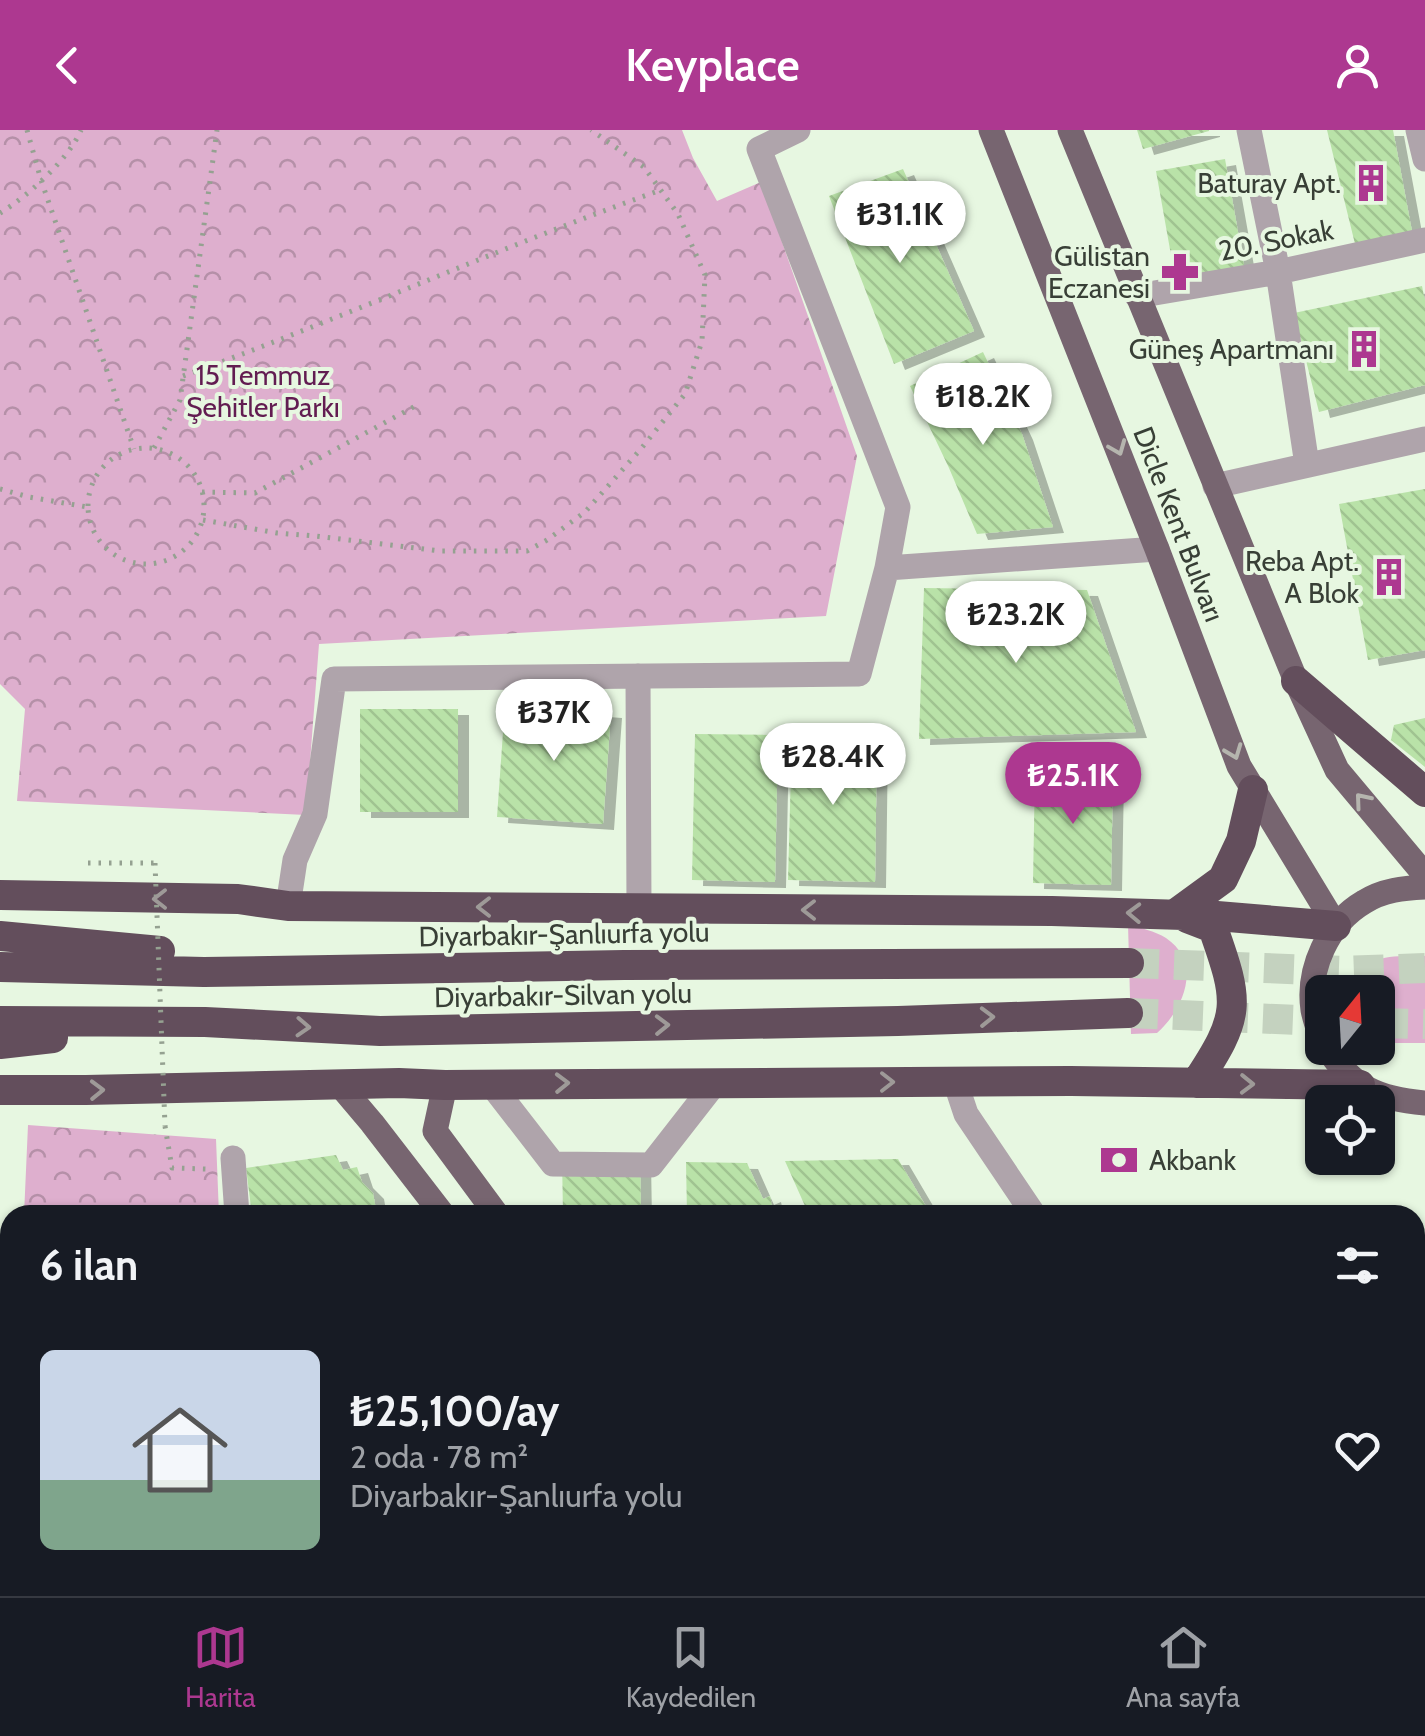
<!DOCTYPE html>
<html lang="tr">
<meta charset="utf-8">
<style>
:root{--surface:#171b24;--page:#242831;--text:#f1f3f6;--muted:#9ea1a6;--line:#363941;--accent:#ad3890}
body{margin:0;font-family:Cabin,sans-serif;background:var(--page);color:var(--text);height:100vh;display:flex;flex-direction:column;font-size:38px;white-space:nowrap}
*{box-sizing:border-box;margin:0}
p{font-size:32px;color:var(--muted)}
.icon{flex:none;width:55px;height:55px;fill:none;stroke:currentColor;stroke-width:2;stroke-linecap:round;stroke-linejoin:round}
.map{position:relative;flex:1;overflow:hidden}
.details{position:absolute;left:0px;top:1075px;width:1425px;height:392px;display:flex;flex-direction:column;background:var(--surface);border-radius:30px 30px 0 0;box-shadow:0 2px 8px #0004}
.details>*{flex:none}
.needle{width:65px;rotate:18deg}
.controls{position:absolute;left:1305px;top:845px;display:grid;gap:20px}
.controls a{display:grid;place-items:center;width:90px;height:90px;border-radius:15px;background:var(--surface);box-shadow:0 2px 8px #0004;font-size:50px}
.price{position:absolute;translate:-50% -85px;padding:0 22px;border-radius:35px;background:#fff;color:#222;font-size:32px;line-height:65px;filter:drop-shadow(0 2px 5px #0008)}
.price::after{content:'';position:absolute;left:50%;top:60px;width:30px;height:22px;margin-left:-15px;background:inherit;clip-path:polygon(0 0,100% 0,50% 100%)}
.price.on{background:var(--accent);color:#fff}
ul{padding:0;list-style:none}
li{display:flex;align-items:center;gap:30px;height:250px;padding:0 40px}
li+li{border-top:2px solid var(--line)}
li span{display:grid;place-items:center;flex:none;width:280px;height:200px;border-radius:15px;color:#555}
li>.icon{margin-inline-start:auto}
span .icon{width:120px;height:120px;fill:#fffc;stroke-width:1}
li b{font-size:42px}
h2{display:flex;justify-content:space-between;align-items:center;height:120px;padding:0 40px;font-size:42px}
header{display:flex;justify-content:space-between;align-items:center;height:130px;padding:0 40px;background:var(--accent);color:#fff;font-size:45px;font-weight:600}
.tabs{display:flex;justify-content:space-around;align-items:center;height:140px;border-top:2px solid var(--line);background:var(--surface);font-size:28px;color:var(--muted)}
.tabs a{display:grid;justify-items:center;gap:5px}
.tabs .on{color:var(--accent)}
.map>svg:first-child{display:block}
.grass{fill:#deafce}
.park{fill:url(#park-crowns)}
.building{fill:url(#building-back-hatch);filter:url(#shadow)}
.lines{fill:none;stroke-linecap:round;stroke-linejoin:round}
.highway-tunnel{stroke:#c4d2bf;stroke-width:30;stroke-dasharray:30 15;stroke-linecap:butt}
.path{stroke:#95a191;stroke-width:5;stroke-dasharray:2.5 8;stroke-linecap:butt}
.minor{stroke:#afa4ab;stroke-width:25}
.major{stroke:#776570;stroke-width:25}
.highway{stroke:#634e5c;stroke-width:30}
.path-bridge{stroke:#95a191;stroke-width:5;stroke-dasharray:2.5 8;stroke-linecap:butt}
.oneway{stroke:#b5b5ae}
.oneway2{stroke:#9e9a98}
.labels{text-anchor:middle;stroke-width:8;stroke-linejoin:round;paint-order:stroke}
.poi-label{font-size:28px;fill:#383f36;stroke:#e7f7e1;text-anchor:end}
.street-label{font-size:28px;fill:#383f36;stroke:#e7f7e1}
.park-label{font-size:28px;fill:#621c51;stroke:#e7f7e1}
</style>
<header><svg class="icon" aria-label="back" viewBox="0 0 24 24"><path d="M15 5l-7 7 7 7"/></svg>Keyplace<svg class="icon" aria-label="person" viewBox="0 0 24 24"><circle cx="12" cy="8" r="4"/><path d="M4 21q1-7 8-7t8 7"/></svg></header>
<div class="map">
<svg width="1425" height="1466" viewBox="0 0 1425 1466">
<defs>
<pattern id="park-crowns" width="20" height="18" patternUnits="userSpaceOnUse" patternTransform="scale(2.5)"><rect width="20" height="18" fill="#deafce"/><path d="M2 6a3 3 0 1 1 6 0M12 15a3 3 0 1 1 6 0" fill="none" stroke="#b590a8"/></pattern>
<pattern id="building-back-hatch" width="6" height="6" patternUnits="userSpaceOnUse" patternTransform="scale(2.5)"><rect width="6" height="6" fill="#b9e2a8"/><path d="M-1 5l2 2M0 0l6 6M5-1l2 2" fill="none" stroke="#a0c391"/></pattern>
<filter id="shadow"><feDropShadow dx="11" dy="6" stdDeviation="0" flood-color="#0004"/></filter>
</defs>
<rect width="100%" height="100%" fill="#e7f7e1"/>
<path class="grass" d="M1128,794C1140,798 1155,801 1166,808C1203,833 1184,879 1157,903L1131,904Z
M1425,826V913H1378V862H1353C1363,822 1390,826 1425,826Z"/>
<path class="park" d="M0,0H682L693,28L717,71L761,52L857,326L826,486L319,514L306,685L17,671L25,579L0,554Z
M28,995L216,1009L219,1085H24Z
M10,1202V1458H130L121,1466H0V1248Z"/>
<path class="building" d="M1137,0H1209V1L1143,19Z
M1327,0H1393L1413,107L1356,118Z
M1225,29L1245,141L1176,153L1156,41Z
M903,39L974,201L894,234L829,66Z
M1422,156L1425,171V255L1319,282L1294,183Z
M983,222L1022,304L1053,397L977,404L949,338L910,256Z
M1425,359V520L1368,530L1339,374Z
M924,458L1087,460L1136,602L919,609Z
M505,574L611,582L603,694L497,687Z
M360,579H458V682H360Z
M1425,588V637L1391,610L1394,595Z
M695,604L778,605L775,752L692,750Z
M792,604L877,605L875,752L788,750Z
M1035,639L1113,641L1111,755L1033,753Z
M336,1025L343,1040L357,1037L362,1052L373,1063L376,1080L371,1085H252L246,1038Z
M640,1025L641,1085H563L562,1027Z
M898,1029L931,1085H809L785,1031Z
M686,1032L747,1033L763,1069L770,1066L774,1085H687Z
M1425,1156V1466H1396L1393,1458H1415V1160Z
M239,1458H270L277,1466H229Z
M813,1458H957L963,1466H819Z"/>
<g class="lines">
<path class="highway-tunnel" d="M1129,833L1343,841L1425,838
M1128,883L1322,891
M1378,893L1425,894"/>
<path class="path" d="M27,0L41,50L134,319
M0,83C27,67 69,29 81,0
M183,246C344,188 500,117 661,60
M88 376a58 58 0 1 1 116 0a58 58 0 1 1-116 0Z
M154,318L180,270L217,0
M0,359L29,367L87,377
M202,362L255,363L419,274
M203,390L277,403L315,406L441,421H527L547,410L585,382L640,320L685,264L702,211L705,145L678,84L644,37L591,0
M88,733H155
M165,996L172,1038L206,1039"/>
<path class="minor" d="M1249,0L1278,142L1307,335
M1418,0L1425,29
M1137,166L1278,142L1425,110
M1215,356L1425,309
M887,438L1157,419
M638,546L639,778
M288,776L295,730L315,684L334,549L859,544L887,438L898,377L759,19L798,0
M955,951L966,984L1034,1085
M491,954L553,1034L651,1035L715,953
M233,1028L237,1085
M292,1458L300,1466
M1261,1458L1266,1466
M163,1466L172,1458
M379,1466L391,1458"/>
<path class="major" d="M991,0L1157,419L1239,636L1336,796
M1070,0L1296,551L1337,640L1425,745
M1322,910C1319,901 1315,890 1313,880C1307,839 1328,793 1364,772C1383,760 1404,758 1425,757
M1327,918C1353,958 1378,969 1425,973
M339,954L372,993L443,1085
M445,955L435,1001L497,1085
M740,1458L746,1466
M777,1458L784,1466"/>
<path class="highway" d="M1296,551L1425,662
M0,765L238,769L288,776L1052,781L1217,786L1336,796
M1175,784L1223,749L1241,711L1253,660
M1187,788L1213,798C1240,874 1241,885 1196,953
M0,806L160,821
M0,837L204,842L624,835L1129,833
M0,891L205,892L380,901L898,891L1128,883
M0,914L53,908
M0,960H86L399,953L445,955L1071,951L1360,955"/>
<path class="path-bridge" d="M155,733L165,996"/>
</g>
<defs><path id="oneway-chevron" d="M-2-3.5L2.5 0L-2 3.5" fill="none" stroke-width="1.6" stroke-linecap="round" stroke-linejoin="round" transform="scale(2.5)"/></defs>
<g class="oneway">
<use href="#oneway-chevron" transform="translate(1118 318) rotate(68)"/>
<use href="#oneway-chevron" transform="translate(1234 622) rotate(69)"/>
<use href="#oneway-chevron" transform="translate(1362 670) rotate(-130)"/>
</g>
<g class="oneway2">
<use href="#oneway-chevron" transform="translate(160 769) rotate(-180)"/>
<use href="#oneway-chevron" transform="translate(484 777) rotate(-180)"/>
<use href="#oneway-chevron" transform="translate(809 780) rotate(-180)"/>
<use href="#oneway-chevron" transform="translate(1134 783) rotate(-178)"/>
<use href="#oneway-chevron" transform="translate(987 887) rotate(-1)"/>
<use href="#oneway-chevron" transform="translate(662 895) rotate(-1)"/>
<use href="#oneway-chevron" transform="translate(303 897) rotate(3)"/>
<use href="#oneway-chevron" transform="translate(887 952)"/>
<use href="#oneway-chevron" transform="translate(562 953) rotate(-1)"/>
<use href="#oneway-chevron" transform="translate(1247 954) rotate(1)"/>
<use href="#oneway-chevron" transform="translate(97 960) rotate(-1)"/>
</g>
<defs>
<g id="building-bare" transform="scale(3)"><path d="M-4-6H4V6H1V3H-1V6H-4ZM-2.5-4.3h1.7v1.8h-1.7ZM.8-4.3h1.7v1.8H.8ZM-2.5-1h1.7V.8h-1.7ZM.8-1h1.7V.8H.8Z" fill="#ad3890" stroke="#e7f7e1" stroke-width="2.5" paint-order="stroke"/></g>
<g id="pharmacy-bare" transform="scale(3)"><path d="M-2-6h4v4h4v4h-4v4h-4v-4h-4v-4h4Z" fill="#ad3890" stroke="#e7f7e1" stroke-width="2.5" paint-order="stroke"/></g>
<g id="bank-bare" transform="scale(3)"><path d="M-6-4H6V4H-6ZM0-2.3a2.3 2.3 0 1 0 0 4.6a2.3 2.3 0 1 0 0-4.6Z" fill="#ad3890" stroke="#e7f7e1" stroke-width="2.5" paint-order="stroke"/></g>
</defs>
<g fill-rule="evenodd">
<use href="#building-bare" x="1371" y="53"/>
<use href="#pharmacy-bare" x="1180" y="142"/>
<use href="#building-bare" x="1364" y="219"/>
<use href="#building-bare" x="1389" y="447"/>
<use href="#bank-bare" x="1119" y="1030"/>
</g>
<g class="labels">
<g class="poi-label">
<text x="1341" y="63">Baturay Apt.</text>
<text x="1150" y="136">Gülistan<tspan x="1150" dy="32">Eczanesi</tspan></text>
<text x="1334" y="229">Güneş Apartmanı</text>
<text x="1359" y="441">Reba Apt.<tspan x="1359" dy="32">A Blok</tspan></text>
<text x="1149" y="1040" text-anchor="start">Akbank</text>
</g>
<g class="street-label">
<text transform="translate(1276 110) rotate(-11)" y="10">20. Sokak</text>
<text transform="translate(1179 394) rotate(69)" y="10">Dicle Kent Bulvarı</text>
<text transform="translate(564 804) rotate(-1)" y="10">Diyarbakır-Şanlıurfa yolu</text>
<text transform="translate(563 865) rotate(-1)" y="10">Diyarbakır-Silvan yolu</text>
</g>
<g class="park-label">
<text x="263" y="255">15 Temmuz<tspan x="263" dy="32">Şehitler Parkı</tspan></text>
</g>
</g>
</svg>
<div class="controls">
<a><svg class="needle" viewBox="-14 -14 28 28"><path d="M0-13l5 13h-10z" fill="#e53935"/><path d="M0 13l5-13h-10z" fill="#9ea1a6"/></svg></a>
<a><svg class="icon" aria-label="locate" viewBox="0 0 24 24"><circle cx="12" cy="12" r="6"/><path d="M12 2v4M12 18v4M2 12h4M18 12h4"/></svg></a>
</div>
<b class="price" style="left:900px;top:136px">₺31.1K</b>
<b class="price" style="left:983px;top:318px">₺18.2K</b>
<b class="price" style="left:1016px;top:536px">₺23.2K</b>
<b class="price" style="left:554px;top:634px">₺37K</b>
<b class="price" style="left:833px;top:678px">₺28.4K</b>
<b class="price on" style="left:1073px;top:697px">₺25.1K</b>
<section class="details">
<h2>6 ilan<svg class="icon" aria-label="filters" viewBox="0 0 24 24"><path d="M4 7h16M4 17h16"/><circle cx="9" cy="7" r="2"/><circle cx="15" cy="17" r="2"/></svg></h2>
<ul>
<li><span style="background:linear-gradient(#c9d6e8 65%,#7fa58c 0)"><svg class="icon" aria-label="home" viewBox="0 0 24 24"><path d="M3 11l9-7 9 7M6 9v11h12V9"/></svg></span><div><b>₺25,100/ay</b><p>2 oda · 78 m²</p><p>Diyarbakır-Şanlıurfa yolu</p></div><svg class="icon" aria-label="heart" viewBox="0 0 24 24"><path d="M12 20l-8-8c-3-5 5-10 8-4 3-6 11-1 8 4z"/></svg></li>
</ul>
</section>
</div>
<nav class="tabs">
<a class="on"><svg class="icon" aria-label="map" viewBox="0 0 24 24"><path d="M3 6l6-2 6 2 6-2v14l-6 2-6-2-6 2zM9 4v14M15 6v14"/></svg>Harita</a>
<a><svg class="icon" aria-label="saved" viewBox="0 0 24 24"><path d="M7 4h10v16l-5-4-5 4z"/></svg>Kaydedilen</a>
<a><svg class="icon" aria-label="home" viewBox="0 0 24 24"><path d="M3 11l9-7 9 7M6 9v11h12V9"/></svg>Ana sayfa</a>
</nav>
